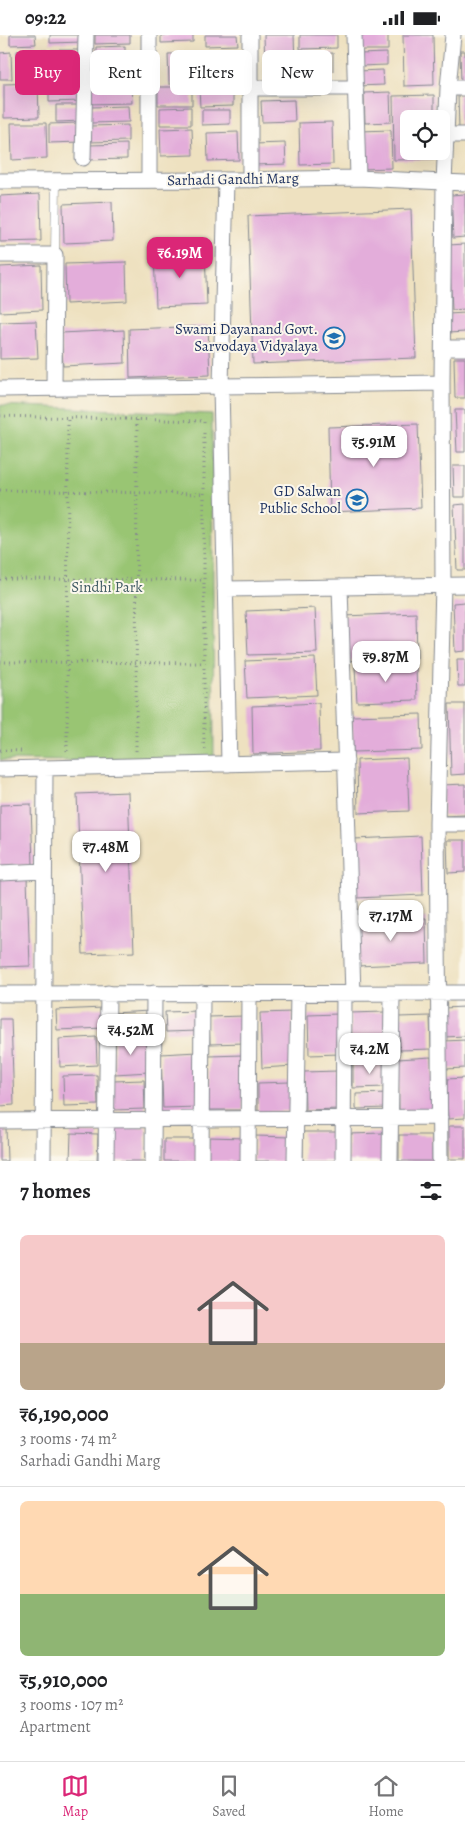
<!DOCTYPE html>
<meta charset="utf-8">
<style>
:root{--surface:#fff;--page:#f2f2f2;--text:#202124;--muted:#757577;--line:#e0e0e0;--accent:#db2777}
body{margin:0;font-family:Alegreya,serif;background:var(--page);color:var(--text);height:100vh;display:flex;flex-direction:column;font-size:19px;white-space:nowrap}
*{box-sizing:border-box;margin:0}
p{font-size:16px;color:var(--muted)}
.icon{flex:none;width:28px;height:28px;fill:none;stroke:currentColor;stroke-width:2;stroke-linecap:round;stroke-linejoin:round}
.map{position:relative;height:1126px;overflow:hidden}
.drawer{display:flex;flex-direction:column;background:var(--surface);flex:1}
.drawer>*{flex:none}
.top-card{position:absolute;left:15px;top:15px;width:435px;height:45px;display:flex;gap:10px}
.buttons{position:absolute;left:400px;top:75px;display:grid;gap:10px}
.buttons a{display:grid;place-items:center;width:50px;height:50px;border-radius:8px;background:var(--surface);box-shadow:0 5px 20px #0002;font-size:25px}
.price{position:absolute;translate:-50% -42px;padding:0 11px;border-radius:10px;background:#fff;color:#222;font-size:16px;line-height:32px;filter:drop-shadow(0 1px 2px #0008)}
.price::after{content:'';position:absolute;left:50%;top:30px;width:15px;height:11px;margin-left:-8px;background:inherit;clip-path:polygon(0 0,100% 0,50% 100%)}
.price.on{background:var(--accent);color:#fff}
ul{padding:0;list-style:none}
li{display:grid;align-content:center;gap:10px;height:265px;padding:0 20px}
li+li{border-top:1px solid var(--line)}
li span{display:grid;place-items:center;height:155px;border-radius:8px;color:#555}
li>.icon{margin-inline-start:auto}
span .icon{width:90px;height:90px;fill:#fffc;stroke-width:1}
li b{font-size:21px}
h2{display:flex;justify-content:space-between;align-items:center;height:60px;padding:0 20px;font-size:21px}
.tag{padding:0 18px;border-radius:8px;background:var(--surface);box-shadow:0 5px 20px #0002;font-size:18px;line-height:45px}
.tag.on{background:var(--accent);color:#fff}
.status{display:flex;justify-content:space-between;align-items:center;height:35px;padding:0 25px;background:var(--surface);direction:ltr}
.status svg{height:14px;fill:currentColor}
.tab-bar{display:flex;justify-content:space-around;align-items:center;height:70px;border-top:1px solid var(--line);background:var(--surface);font-size:14px;color:var(--muted)}
.tab-bar a{display:grid;justify-items:center;gap:2px}
.tab-bar .on{color:var(--accent)}
.map>svg:first-child{display:block}
.green{fill:#99c573;stroke:#5a7a68}
.building{fill:#e3adda}
.lines{fill:none;stroke-linecap:round;stroke-linejoin:round}
.lane-casing{stroke:#84888f;stroke-width:9}
.street-casing{stroke:#84888f;stroke-width:17}
.path{stroke:#84888f;stroke-width:3;stroke-dasharray:1 4;stroke-linecap:butt}
.lane{stroke:#fff;stroke-width:8}
.street{stroke:#fff;stroke-width:15}
.labels{text-anchor:middle;stroke-width:4;stroke-linejoin:round;paint-order:stroke}
.street-label{font-size:15px;fill:#1b2f5e;stroke:#fbf7ec}
.poi-label{font-size:15px;fill:#1b2f5e;stroke:#fbf7ec;text-anchor:end}
.park-label{font-size:15px;fill:#415c64;stroke:#fbf7ec}
</style>
<div class="status"><b>09:22</b><svg viewBox="0 0 49 12"><path d="M0 12V9h3v3zM5 12V6h3v6zM10 12V3h3v9zM15 12V0h3v12zM26 1h20v11H26zM47 4h2v5h-2z"/></svg></div>
<div class="map">
<svg width="465" height="1126" viewBox="0 0 465 1126">
<rect width="100%" height="100%" fill="#fbf7ec"/>
<filter id="ink" filterUnits="userSpaceOnUse"><feTurbulence type="fractalNoise" baseFrequency=".02" numOctaves="2"/><feDisplacementMap in="SourceGraphic" scale="10" xChannelSelector="R" yChannelSelector="G"/><feConvolveMatrix kernelMatrix="1 2 1 2 8 2 1 2 1" color-interpolation-filters="sRGB"/></filter>
<filter id="wash" filterUnits="userSpaceOnUse"><feTurbulence type="fractalNoise" baseFrequency=".0096" numOctaves="4" result="noise"/><feDisplacementMap in="SourceGraphic" scale="20" xChannelSelector="R" yChannelSelector="G"/><feGaussianBlur stdDeviation="1.12" result="paint"/><feColorMatrix in="noise" values="0 0 0 0 0 0 0 0 0 0 0 0 0 0 0 0 0 1.4 0 .05"/><feComposite in="paint" operator="in"/></filter>
<g filter="url(#wash)">
<rect width="100%" height="100%" fill="#eee1c0"/>
<path class="green" d="M0,370L212,379L214,728L0,725Z"/>
<g id="blocks">
<path class="building" d="M10,0H35L36,9L10,10Z
M50,0H83V7L50,8Z
M95,0H130V8L95,9Z
M161,0H193V7L161,8Z
M205,0H237L238,10L205,11Z
M264,0H294L295,31L265,32Z
M300,0H337V13L300,14Z
M360,0H388V15H361Z
M403,0H433L434,50L404,51Z
M125,11V30L96,31V12Z
M47,15V39L18,40L17,16Z
M51,15H82L83,41L52,42Z
M242,16V44L200,45L199,17Z
M460,16H465V49H461Z
M11,17L12,44H0V18Z
M196,18L197,49H169L168,19Z
M333,18V36L301,37V19Z
M387,18V30L359,31V19Z
M383,35L384,50L357,51V36Z
M38,48L39,82L4,83V49Z
M82,49L83,66L49,67V50Z
M131,50L132,68L88,69V51Z
M158,52H192V70H158Z
M233,52V71L200,72L199,53Z
M390,57L391,87L365,88L364,58Z
M465,59V94H459L458,60Z
M434,60V84H409V116H435V124L394,125L393,61Z
M294,65L295,86L262,87L261,66Z
M56,70H81L82,86L56,87Z
M128,71L129,87L91,88V72Z
M191,72V90H160V73Z
M202,75H230V89L202,90Z
M332,87L333,129L300,130L299,88Z
M11,88H46L47,123L12,125Z
M79,88L80,107L49,108V89Z
M128,90V106L90,107V91Z
M192,93L193,120L161,121L160,94Z
M391,95L392,133L360,134L359,96Z
M238,97L239,125L208,126L207,98Z
M285,108L286,129L253,130V109Z
M127,109V124L88,125V110Z
M40,159L41,206L0,207V161Z
M465,159V202L453,203L451,160Z
M112,167L113,206L64,208L63,169Z
M411,174L416,323L253,329L248,181Z
M465,209V274L452,275L449,210Z
M205,215L207,270L156,272L154,217Z
M126,227L127,266L66,269L65,229Z
M41,230L42,275L0,277V232Z
M465,278V297L448,298V279Z
M36,286L38,323L0,324V287Z
M208,291L210,340L130,343L129,294Z
M124,295L125,328L63,331L61,298Z
M454,323H465V363H455Z
M455,375H465V417H457Z
M418,389L421,473L330,477L328,392Z
M453,431H465V462H454Z
M465,469V535H457L454,470Z
M465,567V616L455,617L453,568Z
M315,573L317,618L248,620L246,576Z
M416,578L417,623L346,626L344,581Z
M315,623L317,660L247,663L245,626Z
M457,624H465V651H458Z
M416,630L417,665L357,667L355,632Z
M319,668L320,716L253,719L252,671Z
M449,669H465V739L451,740Z
M421,679L422,715L353,717L352,681Z
M407,723L409,776L358,778L357,725Z
M465,749V780L443,781L442,750Z
M128,757L134,917L83,919L77,759Z
M31,769L33,830L0,831V770Z
M421,801L423,860L356,863L354,804Z
M447,805H465V837L448,838Z
M27,843L30,931L0,932V844Z
M426,883L427,928L357,931L355,885Z
M465,972V1001L444,1002L443,973Z
M103,973L104,993L57,995L56,975Z
M150,976V996L114,998L113,978Z
M197,976L198,996L166,997L165,977Z
M292,977L294,1031L262,1033L260,978Z
M385,977L386,1019L352,1020L350,978Z
M338,979L340,1019L309,1020L308,980Z
M244,981L245,1008L210,1009L209,982Z
M430,981L431,1014L400,1015L399,982Z
M0,984H11L14,1070L0,1071Z
M96,1002L97,1030L60,1032L59,1004Z
M148,1003L149,1037L115,1039L114,1004Z
M465,1005V1033L445,1034L444,1006Z
M197,1017L199,1072L163,1073L161,1019Z
M243,1020V1075H209V1021Z
M431,1022L433,1075L399,1076L398,1024Z
M386,1027L387,1052L353,1053V1028Z
M337,1036L338,1074L305,1075L304,1037Z
M97,1040L98,1070L64,1071L63,1041Z
M465,1043V1083L448,1084L446,1044Z
M144,1045L145,1074L114,1075L113,1046Z
M290,1047V1076L258,1077V1048Z
M388,1058V1073L356,1074V1059Z
M111,1091L146,1092L145,1126H110Z
M449,1091H465V1124H449Z
M0,1092H6L7,1126H0Z
M303,1097H337V1126H303Z
M71,1098L98,1099L97,1126H70Z
M384,1098L385,1126H348V1099Z
M399,1100H432V1126H399Z
M255,1101L292,1102L291,1126H254Z
M209,1102L245,1103L244,1126H208Z
M164,1104H197L196,1126H164Z"/>
</g>
</g>
<g filter="url(#ink)">
<use href="#blocks" fill-opacity="0" stroke="#84888f" stroke-width="1"/>
<g class="lines">
<g class="lane-casing">
<path id="lane" d="M55,220L56,146"/>
</g>
<g class="street-casing">
<path id="street" d="M354,0L358,143
M250,53H356
M448,53H465
M445,100H465
M83,123L86,0
M149,145V0
M226,145L221,351L442,348
M250,145V0
M0,146L226,145L358,143L465,148
M0,220H55L54,353
M443,313H465
M0,354L221,351L229,729
M340,552L353,959
M225,554L465,550
M0,734L346,726
M437,789H465
M0,838L44,836
M0,959L465,958
M0,1086L440,1082
M43,1126L45,733
M106,1126L108,958
M153,1126L154,958
M201,1126L202,958
M248,1126L249,958
M295,1126L298,959
M343,1126L344,959
M390,1126L392,959
M440,1126L437,789L443,549L442,348L444,148L448,53L453,0"/>
</g>
<path class="path" d="M0,381L204,386V389
M0,455L204,459
M0,544L204,545
M0,627L204,628
M204,714V398
M0,715L21,716
M67,716L68,383
M136,716L137,385"/>
<use href="#lane" class="lane"/>
<use href="#street" class="street"/>
</g>
</g>
<defs>
<g id="school-ring" transform="scale(1.125)"><circle r="9.5" fill="#fbf7ec" stroke="#1f6fb2" stroke-width="1.5"/><path d="M0-5L7-2L0 1L-7-2ZM-4 1L0 2.5L4 1V4Q0 6-4 4Z" fill="#1f6fb2"/></g>
</defs>
<g fill-rule="evenodd">
<use href="#school-ring" x="334" y="303"/>
<use href="#school-ring" x="357" y="465"/>
</g>
<g class="labels">
<g class="street-label">
<text transform="translate(233 144) rotate(-1)" y="5">Sarhadi Gandhi Marg</text>
</g>
<g class="poi-label">
<text x="318" y="299">Swami Dayanand Govt.<tspan x="318" dy="17">Sarvodaya Vidyalaya</tspan></text>
<text x="341" y="461">GD Salwan<tspan x="341" dy="17">Public School</tspan></text>
</g>
<g class="park-label">
<text x="107" y="557">Sindhi Park</text>
</g>
</g>
</svg>
<div class="buttons">
<a><svg class="icon" aria-label="locate" viewBox="0 0 24 24"><circle cx="12" cy="12" r="6"/><path d="M12 2v4M12 18v4M2 12h4M18 12h4"/></svg></a>
</div>
<b class="price on" style="left:180px;top:244px">₹6.19M</b>
<b class="price" style="left:374px;top:433px">₹5.91M</b>
<b class="price" style="left:386px;top:648px">₹9.87M</b>
<b class="price" style="left:106px;top:838px">₹7.48M</b>
<b class="price" style="left:391px;top:907px">₹7.17M</b>
<b class="price" style="left:131px;top:1021px">₹4.52M</b>
<b class="price" style="left:370px;top:1040px">₹4.2M</b>
<div class="top-card">
<a class="tag on">Buy</a>
<a class="tag">Rent</a>
<a class="tag">Filters</a>
<a class="tag">New</a>
</div>
</div>
<section class="drawer">
<h2>7 homes<svg class="icon" aria-label="filters" viewBox="0 0 24 24"><path d="M4 7h16M4 17h16"/><circle cx="9" cy="7" r="2"/><circle cx="15" cy="17" r="2"/></svg></h2>
<ul>
<li><span style="background:linear-gradient(#f6c9c9 70%,#b9a48a 0)"><svg class="icon" aria-label="home" viewBox="0 0 24 24"><path d="M3 11l9-7 9 7M6 9v11h12V9"/></svg></span><div><b>₹6,190,000</b><p>3 rooms · 74 m²</p><p>Sarhadi Gandhi Marg</p></div></li>
<li><span style="background:linear-gradient(#ffd9b3 60%,#8fb573 0)"><svg class="icon" aria-label="home" viewBox="0 0 24 24"><path d="M3 11l9-7 9 7M6 9v11h12V9"/></svg></span><div><b>₹5,910,000</b><p>3 rooms · 107 m²</p><p>Apartment</p></div></li>
</ul>
</section>
<nav class="tab-bar">
<a class="on"><svg class="icon" aria-label="map" viewBox="0 0 24 24"><path d="M3 6l6-2 6 2 6-2v14l-6 2-6-2-6 2zM9 4v14M15 6v14"/></svg>Map</a>
<a><svg class="icon" aria-label="saved" viewBox="0 0 24 24"><path d="M7 4h10v16l-5-4-5 4z"/></svg>Saved</a>
<a><svg class="icon" aria-label="home" viewBox="0 0 24 24"><path d="M3 11l9-7 9 7M6 9v11h12V9"/></svg>Home</a>
</nav>
